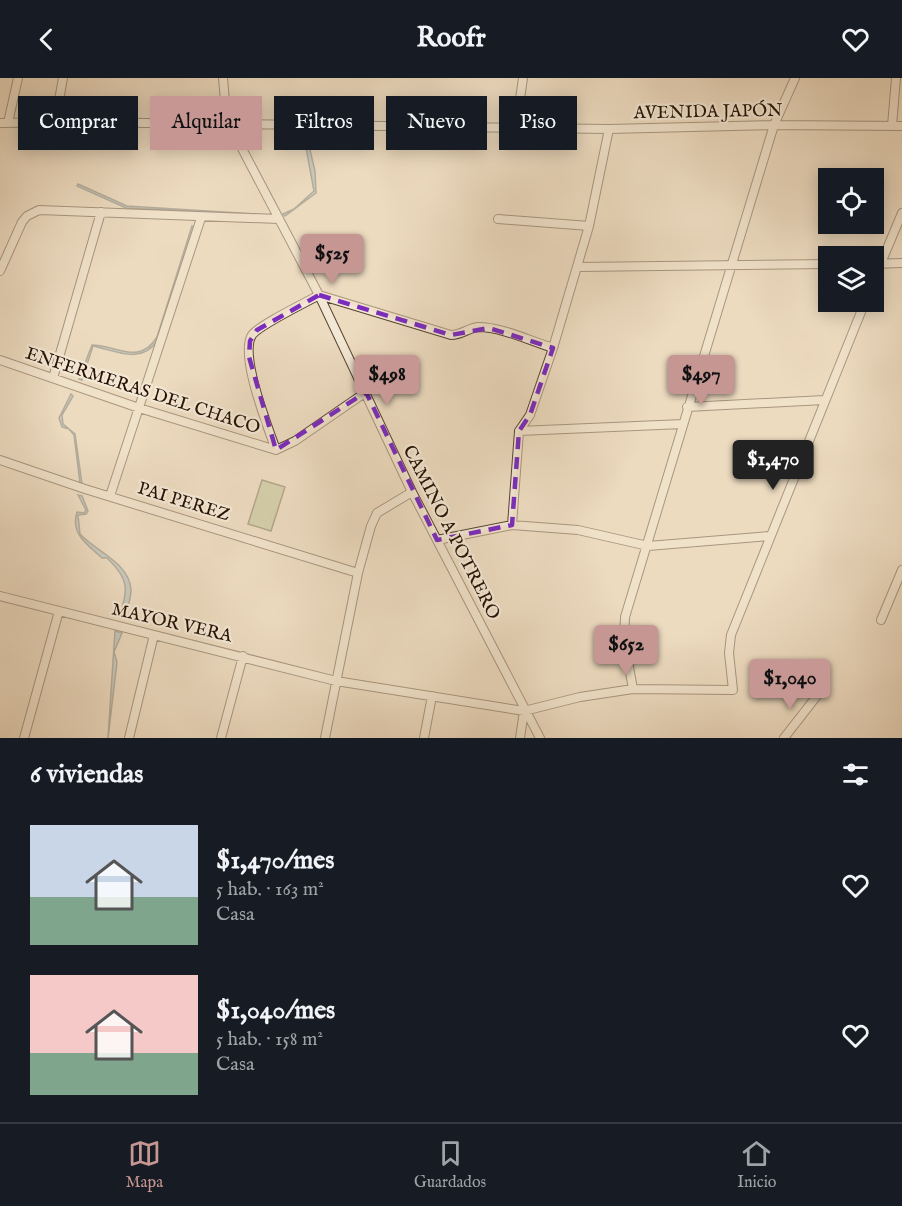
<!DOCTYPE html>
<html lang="es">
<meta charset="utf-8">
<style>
:root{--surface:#171b24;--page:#242831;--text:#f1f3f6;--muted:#9ea1a6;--line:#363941;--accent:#c59692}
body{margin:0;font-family:"IM FELL English",serif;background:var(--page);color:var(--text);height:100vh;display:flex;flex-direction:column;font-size:22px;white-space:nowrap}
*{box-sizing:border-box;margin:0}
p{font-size:20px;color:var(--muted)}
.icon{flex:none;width:33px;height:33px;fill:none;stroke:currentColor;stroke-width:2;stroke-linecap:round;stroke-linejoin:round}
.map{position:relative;height:660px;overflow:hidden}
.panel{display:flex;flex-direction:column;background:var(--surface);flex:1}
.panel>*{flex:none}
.top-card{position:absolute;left:18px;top:18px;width:600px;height:54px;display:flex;gap:12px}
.buttons{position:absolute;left:818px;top:90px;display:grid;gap:12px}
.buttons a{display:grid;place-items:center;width:66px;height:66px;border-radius:0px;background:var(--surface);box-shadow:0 3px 15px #0003;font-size:30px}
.price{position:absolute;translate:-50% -51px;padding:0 14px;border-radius:6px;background:var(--accent);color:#111;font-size:20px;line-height:39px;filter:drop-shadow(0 2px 3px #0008)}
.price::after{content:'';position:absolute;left:50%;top:36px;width:18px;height:14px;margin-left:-9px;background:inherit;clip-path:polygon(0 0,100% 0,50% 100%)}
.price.selected{background:#222;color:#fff}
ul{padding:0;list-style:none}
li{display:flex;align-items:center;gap:18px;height:150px;padding:0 30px}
li span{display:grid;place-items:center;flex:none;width:168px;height:120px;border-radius:0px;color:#555}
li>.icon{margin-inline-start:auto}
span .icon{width:72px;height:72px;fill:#fffc;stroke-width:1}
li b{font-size:26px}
h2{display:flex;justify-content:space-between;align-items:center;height:72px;padding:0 30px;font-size:26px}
.chip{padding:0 21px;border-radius:0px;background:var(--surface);box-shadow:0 3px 15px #0003;font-size:21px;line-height:54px}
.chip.selected{background:var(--accent);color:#111}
header{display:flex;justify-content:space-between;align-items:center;height:78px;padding:0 30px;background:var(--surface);font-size:27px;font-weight:700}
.tabs{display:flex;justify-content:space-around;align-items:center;height:84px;border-top:2px solid var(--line);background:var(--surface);font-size:16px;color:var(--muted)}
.tabs a{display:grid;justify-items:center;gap:3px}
.tabs .selected{color:var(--accent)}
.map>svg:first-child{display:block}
.green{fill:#b8c092;stroke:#6e6849;stroke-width:1.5}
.water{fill:#a0b8be;stroke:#6f7572;stroke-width:1.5}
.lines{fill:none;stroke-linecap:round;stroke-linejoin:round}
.stream{stroke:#6f7572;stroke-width:2}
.minor-casing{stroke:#574430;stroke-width:10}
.minor{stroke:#f3e8d6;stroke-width:8}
.marked{fill:none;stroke:#7b2cbf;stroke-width:4.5;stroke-dasharray:12 8;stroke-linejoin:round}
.labels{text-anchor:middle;stroke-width:4.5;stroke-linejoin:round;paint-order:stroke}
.street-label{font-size:18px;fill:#251100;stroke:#f3e8d6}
</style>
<header><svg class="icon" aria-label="back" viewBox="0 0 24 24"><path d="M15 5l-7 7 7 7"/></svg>Roofr<svg class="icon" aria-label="heart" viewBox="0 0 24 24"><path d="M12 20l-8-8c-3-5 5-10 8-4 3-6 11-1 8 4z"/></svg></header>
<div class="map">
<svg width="902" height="660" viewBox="0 0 902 660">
<rect width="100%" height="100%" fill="#eddbc0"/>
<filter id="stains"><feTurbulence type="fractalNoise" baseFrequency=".00333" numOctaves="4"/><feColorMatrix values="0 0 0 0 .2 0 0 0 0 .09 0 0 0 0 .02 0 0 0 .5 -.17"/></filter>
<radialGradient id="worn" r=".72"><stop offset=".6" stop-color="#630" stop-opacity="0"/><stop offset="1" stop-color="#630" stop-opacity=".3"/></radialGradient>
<path class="green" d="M262,402L285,409L271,453L248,446Z"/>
<path class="water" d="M304,59H307L315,93L316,115L285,138L283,136L294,131L314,113Z
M78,106L127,128L257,136L126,130L77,108Z
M192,148L195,150L158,262C141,287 117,273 93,268L82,302L79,301L92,267C117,267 139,288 157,259Z
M71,316L73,318L62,337L63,346L75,356L82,406L80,405L74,357L69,351L62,349L59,340Z
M78,417L82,418L88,433L86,436L78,437L80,456C95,473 130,485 131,512C131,521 127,531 125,540L119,539C128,511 130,502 107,480H102C88,467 70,456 77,434L84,435L86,432Z
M115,553L122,555L114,574L117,584L108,660Z"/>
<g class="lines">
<path class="stream" d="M190,133H199
M199,133L220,135"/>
<g class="minor-casing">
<path id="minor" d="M223,0L227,47L237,61L319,217L412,414L540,660
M55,44L63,0
M0,45L73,44L609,51L774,47L902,48
M8,45L18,0
M892,48L896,0
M516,49L523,0
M498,141L589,148
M873,186L902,185
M577,189L828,186
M0,193L22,144L27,138L39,132L279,141
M873,204L902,135
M0,282L139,330L276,372L295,363L366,314
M53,300L101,134
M687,329L824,322
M519,353L683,346
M276,372C268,349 239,277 252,257C259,247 307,224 319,217L451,257C462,257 468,250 478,249C502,249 530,263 553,270
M0,382L85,411L358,495
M110,418L201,140
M512,447L519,353L530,337L553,270L589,148L609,51
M437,462L512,447L578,452L648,468L769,458
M0,518L336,603L524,633L580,619L633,611L733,612L729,575L731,557L865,224
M881,542L902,492
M633,611L624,562L625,539L774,47L795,0
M24,660L59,533
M129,660L154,557
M221,660L243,578
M325,660L358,495L371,448L377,435L412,414
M424,660L432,618
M520,660L524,633
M784,660L816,619"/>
</g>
<use href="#minor" class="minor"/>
</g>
<path d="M0 0H902V660H0ZM319,217L451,257L489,250L553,270L530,337L519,353L512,447L437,462L366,314L276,372L249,279L250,263L257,252Z" fill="#eddbc0" fill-opacity=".55" fill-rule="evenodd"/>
<path class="marked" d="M319,217L451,257L489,250L553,270L530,337L519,353L512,447L437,462L366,314L276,372L249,279L250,263L257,252Z"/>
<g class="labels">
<g class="street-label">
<text transform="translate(708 33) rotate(-1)" y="6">AVENIDA JAPÓN</text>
<text transform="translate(143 312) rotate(18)" y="6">ENFERMERAS DEL CHACO</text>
<text transform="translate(184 423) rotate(17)" y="6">PAI PEREZ</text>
<text transform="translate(452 454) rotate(63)" y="6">CAMINO A POTRERO</text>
<text transform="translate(172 544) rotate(13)" y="6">MAYOR VERA</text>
</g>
</g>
<rect width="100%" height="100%" filter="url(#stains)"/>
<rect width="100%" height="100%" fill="url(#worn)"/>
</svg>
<div class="buttons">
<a><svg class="icon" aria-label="locate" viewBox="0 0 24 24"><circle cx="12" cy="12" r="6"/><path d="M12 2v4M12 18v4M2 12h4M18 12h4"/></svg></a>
<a><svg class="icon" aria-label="layers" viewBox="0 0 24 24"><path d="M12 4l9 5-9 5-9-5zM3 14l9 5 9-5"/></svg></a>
</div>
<b class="price" style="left:332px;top:207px">$525</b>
<b class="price" style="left:387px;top:328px">$498</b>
<b class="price" style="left:701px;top:328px">$497</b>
<b class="price selected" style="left:773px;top:413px">$1,470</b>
<b class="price" style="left:626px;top:598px">$652</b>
<b class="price" style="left:790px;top:632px">$1,040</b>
<div class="top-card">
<a class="chip">Comprar</a>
<a class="chip selected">Alquilar</a>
<a class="chip">Filtros</a>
<a class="chip">Nuevo</a>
<a class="chip">Piso</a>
</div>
</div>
<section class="panel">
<h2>6 viviendas<svg class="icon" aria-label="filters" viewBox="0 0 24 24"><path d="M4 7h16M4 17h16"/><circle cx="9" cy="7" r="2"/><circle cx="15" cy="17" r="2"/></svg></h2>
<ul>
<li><span style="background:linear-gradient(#c9d6e8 60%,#7fa58c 0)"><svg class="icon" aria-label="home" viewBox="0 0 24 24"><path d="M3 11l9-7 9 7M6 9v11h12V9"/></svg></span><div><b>$1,470/mes</b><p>5 hab. · 163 m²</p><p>Casa</p></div><svg class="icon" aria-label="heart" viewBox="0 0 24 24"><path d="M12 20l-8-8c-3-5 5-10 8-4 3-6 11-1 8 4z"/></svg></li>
<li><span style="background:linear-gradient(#f6c9c9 65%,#7fa58c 0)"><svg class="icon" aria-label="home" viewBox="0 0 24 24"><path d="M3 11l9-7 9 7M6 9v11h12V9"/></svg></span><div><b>$1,040/mes</b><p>5 hab. · 158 m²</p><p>Casa</p></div><svg class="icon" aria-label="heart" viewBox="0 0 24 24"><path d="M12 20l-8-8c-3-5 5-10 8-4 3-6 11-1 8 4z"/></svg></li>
</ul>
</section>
<nav class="tabs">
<a class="selected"><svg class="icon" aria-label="map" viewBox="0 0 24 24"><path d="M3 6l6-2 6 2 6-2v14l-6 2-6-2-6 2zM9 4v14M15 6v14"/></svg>Mapa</a>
<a><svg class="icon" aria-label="saved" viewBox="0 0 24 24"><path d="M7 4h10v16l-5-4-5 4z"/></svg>Guardados</a>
<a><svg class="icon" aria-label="home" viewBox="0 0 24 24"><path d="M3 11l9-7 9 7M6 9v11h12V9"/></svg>Inicio</a>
</nav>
